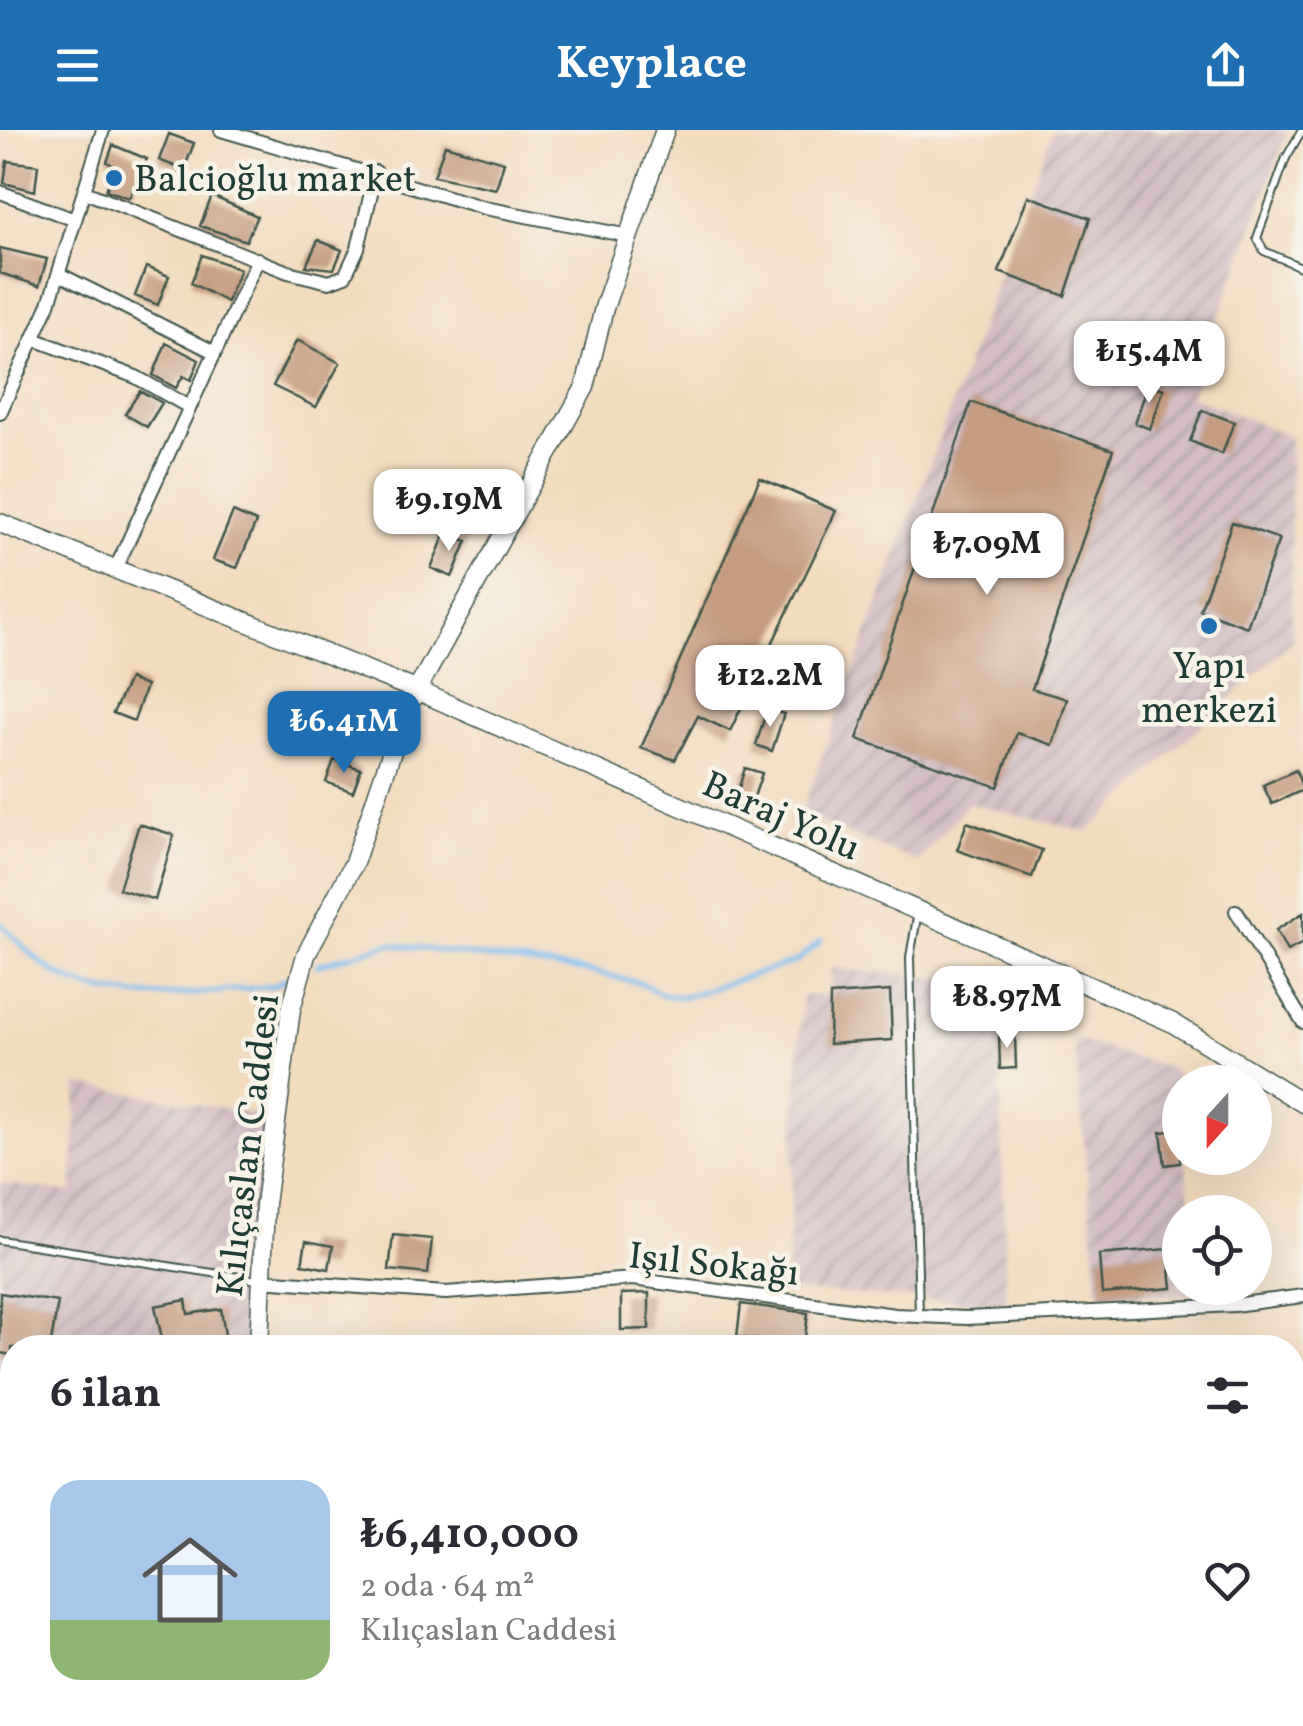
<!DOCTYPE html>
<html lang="tr">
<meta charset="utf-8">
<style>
:root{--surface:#fff;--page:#f2f2f3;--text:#2b2b33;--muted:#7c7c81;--accent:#1f6fb2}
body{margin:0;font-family:Vollkorn,serif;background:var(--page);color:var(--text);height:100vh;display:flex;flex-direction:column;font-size:38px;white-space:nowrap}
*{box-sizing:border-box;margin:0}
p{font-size:32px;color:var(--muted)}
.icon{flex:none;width:55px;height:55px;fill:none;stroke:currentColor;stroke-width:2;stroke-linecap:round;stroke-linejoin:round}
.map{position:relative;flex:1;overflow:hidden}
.side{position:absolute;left:0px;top:1205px;width:1305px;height:392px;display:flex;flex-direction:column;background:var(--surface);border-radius:40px 40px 0 0;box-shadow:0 10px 40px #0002}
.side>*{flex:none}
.needle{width:65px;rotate:201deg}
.tools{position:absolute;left:1162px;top:935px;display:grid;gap:20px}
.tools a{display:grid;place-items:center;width:110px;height:110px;border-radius:50%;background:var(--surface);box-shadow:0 10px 40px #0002;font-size:50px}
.price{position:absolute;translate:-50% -85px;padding:0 22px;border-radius:20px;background:#fff;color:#222;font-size:32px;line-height:65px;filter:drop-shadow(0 2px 5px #0008)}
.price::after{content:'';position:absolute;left:50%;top:60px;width:30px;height:22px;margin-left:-15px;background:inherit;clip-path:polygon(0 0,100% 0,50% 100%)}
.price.selected{background:var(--accent);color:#fff}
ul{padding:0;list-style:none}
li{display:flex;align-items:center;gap:30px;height:250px;padding:0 50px}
li span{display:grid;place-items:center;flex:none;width:280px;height:200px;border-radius:30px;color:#555}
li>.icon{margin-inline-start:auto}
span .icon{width:120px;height:120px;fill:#fffc;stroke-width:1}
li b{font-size:42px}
h2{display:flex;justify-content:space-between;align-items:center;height:120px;padding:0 50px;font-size:42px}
header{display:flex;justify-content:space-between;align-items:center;height:130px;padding:0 50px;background:var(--accent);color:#fff;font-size:45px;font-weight:700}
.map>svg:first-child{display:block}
.industrial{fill:url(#industrial-furrows)}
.grass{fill:url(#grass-tufts);stroke:#667e4a;stroke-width:2.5}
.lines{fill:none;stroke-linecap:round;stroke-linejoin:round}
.stream{stroke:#7bbff2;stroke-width:5}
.building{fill:#c59c82}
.lane-casing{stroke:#3f5549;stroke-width:10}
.street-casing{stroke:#3f5549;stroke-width:16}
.secondary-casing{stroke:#3f5549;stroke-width:21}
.highway-casing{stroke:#3f5549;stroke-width:26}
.path{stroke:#3f5549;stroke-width:2.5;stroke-dasharray:8 8;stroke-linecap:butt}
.lane{stroke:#fff;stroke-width:6}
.street{stroke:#fff;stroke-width:12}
.secondary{stroke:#fff;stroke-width:18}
.highway{stroke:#fff;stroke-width:22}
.poi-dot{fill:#1f6fb2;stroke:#f7f3e8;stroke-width:4}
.labels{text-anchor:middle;stroke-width:9;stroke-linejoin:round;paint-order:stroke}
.poi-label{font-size:38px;fill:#1f3d34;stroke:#f7f3e8;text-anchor:start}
.street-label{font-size:38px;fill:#1f3d34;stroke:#f7f3e8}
</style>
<header><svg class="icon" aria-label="menu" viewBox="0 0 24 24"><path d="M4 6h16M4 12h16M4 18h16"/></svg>Keyplace<svg class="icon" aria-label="share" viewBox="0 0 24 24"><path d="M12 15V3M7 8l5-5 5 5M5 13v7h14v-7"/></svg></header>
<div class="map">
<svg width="1303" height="1596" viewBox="0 0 1303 1596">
<defs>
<pattern id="industrial-furrows" width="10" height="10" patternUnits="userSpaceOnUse" patternTransform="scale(2.5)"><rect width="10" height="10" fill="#d2bec3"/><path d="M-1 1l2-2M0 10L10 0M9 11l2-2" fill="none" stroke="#aa9c9f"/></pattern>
<pattern id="grass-tufts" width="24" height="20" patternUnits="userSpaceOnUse" patternTransform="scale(2.5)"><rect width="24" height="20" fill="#aebe61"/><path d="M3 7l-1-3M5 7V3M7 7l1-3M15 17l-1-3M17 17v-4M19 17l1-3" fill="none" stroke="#8d9c51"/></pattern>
</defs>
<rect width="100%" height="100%" fill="#f7f3e8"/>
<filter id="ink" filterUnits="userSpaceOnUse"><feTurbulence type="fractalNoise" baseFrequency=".01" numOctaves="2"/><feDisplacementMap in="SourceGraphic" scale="20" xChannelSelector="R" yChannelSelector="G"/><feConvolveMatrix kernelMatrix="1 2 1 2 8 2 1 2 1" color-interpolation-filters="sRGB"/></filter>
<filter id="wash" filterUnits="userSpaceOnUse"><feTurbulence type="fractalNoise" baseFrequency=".0048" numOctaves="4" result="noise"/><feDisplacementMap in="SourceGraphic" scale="40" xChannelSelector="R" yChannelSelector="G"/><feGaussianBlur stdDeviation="2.25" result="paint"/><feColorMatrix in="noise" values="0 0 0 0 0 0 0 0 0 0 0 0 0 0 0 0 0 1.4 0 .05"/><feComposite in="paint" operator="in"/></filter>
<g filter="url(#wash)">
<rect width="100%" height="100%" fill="#f3dbbf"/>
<path class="industrial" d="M1053,0H1288L1190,266L1290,306L1292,510L1087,702L969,673L917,732L801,684Z
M832,838L998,854L1006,1174L786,1160L802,866L830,865Z
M1074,909L1175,940L1180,1028H1185L1192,1082H1180V1158H1200L1201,1163L1099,1167Z
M78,954L265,986L249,1217L12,1218V1334L0,1332V1053L72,1063Z"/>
<path class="grass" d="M0,1332L12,1334V1519L0,1498Z
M62,1585H211L207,1596H72Z
M966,1585H1104L1078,1596H930Z"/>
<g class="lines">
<path class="stream" d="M0,793C15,807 29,824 45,836C109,882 200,862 273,856L286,849
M317,835L389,814L591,842L641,853L664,865L684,867L797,831L821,811
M4,1553L12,1564"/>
</g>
<g id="blocks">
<path class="building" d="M169,4L194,13L184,40L159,30Z
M113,15L147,29L129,68L106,60L116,37L107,32Z
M445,15L504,32L496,59L434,46Z
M7,31L38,35L35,61L4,53Z
M212,66L257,86L246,111L200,96Z
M1028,66L1090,88L1065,166L999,142Z
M318,110L342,120L334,139L306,136Z
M0,118L47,129L39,156L0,143Z
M202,125L240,139L227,172L191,153Z
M146,137L169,146L158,175L135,166Z
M297,210L340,233L316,277L273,256Z
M166,213L199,230L191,250L183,246L176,258L153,245Z
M1148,254L1164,259L1150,299L1135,293Z
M140,261L162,273L147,297L125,284Z
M971,272L1113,320L1032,559L1067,569L1053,615L1017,603L998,657L857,609Z
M1202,280L1234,292L1222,324L1190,311Z
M433,346L460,359L453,376L425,365Z
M760,348L836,381L730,601L698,586L675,630L641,618Z
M233,382L256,392L237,438L213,430Z
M1232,392L1279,409L1247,497L1200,480Z
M446,402L467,411L452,447L431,438Z
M129,549L146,556L134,591L113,583Z
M767,579L784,584L772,621L756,615Z
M334,630L361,639L353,662L326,652Z
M745,638L762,643L752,673L736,667Z
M1296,640L1303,660L1272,674L1263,655Z
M967,692L1042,720L1032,747L957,720Z
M139,694L174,705L155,770L119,759Z
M1303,783V813L1287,821L1276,800Z
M890,861L892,910L829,914L830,865Z
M999,903H1015L1016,938L1000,939Z
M1180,1000V1033L1165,1035L1161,1002Z
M393,1105L432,1109L428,1144L389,1140Z
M306,1111L333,1116L329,1139L302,1134Z
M1168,1119L1172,1158L1102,1164L1099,1125Z
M0,1163L58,1172L50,1218H12V1225L0,1223Z
M649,1163V1199L621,1200V1164Z
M186,1170L188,1184L221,1179L227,1218H164L155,1176Z
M741,1174L808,1183L804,1215L737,1207Z"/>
</g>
</g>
<g filter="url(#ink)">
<use href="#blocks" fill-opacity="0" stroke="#3f5549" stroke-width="2.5"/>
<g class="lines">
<g class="lane-casing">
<path id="lane" d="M1302,0L1286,28L1257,108L1264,121L1303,138
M918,782L910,827L919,1186
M0,1110L258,1150"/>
</g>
<g class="street-casing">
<path id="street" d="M221,0L485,78L629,106
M0,62L75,90
M85,62L288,142L329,152L345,146L358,118L376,42
M59,144L214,222
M34,209L136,247L189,277
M0,283L49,174L103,0
M115,440L258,129
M1236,781L1303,892
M260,1150L446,1163L633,1149L895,1185L967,1188L1234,1175L1303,1166"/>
</g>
<g class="secondary-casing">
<path id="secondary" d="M0,393L416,560L1171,892L1303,973
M259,1218L265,1074L291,879L306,825L354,733L406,580L585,257L604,178L665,0
M1292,1516L1303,1466
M194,1596L198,1585
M1279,1596L1280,1585
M1297,1596L1303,1567"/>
</g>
<g class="highway-casing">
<path id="highway" d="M0,1530L12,1548
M1292,1562L1303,1559
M40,1585L50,1596
M1178,1596L1214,1585"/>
</g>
<path class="path" d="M282,1596L299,1585"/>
<use href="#lane" class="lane"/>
<use href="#street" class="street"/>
<use href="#secondary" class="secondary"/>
<use href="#highway" class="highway"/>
</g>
</g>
<g class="poi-dot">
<circle cx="114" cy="48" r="10"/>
<circle cx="1209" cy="496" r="10"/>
</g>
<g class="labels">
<g class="poi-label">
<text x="134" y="61">Balcioğlu market</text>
<text x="1209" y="548" text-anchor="middle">Yapı<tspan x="1209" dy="44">merkezi</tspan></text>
</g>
<g class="street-label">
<text transform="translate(782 685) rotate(24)" y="13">Baraj Yolu</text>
<text transform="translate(247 1015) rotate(-83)" y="13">Kılıçaslan Caddesi</text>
<text transform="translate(714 1133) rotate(6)" y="13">Işıl Sokağı</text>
</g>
</g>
</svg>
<div class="tools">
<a><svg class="needle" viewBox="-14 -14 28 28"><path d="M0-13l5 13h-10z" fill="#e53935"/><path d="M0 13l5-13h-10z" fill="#7c7c81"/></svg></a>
<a><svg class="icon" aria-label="locate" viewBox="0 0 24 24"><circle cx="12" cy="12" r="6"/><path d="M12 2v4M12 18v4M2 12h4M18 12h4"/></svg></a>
</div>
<b class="price" style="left:1149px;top:276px">₺15.4M</b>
<b class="price" style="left:449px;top:424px">₺9.19M</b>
<b class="price" style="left:987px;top:468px">₺7.09M</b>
<b class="price" style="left:770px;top:600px">₺12.2M</b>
<b class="price selected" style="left:344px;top:646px">₺6.41M</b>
<b class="price" style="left:1007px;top:921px">₺8.97M</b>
<section class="side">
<h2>6 ilan<svg class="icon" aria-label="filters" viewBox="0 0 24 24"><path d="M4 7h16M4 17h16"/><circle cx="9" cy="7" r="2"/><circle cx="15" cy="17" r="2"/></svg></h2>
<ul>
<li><span style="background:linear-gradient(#a9c7e8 70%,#8fb573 0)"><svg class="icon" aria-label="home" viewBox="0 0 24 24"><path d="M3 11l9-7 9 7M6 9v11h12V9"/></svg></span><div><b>₺6,410,000</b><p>2 oda · 64 m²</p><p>Kılıçaslan Caddesi</p></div><svg class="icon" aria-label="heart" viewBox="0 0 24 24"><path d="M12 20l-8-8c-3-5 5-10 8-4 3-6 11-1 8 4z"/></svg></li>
</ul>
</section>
</div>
